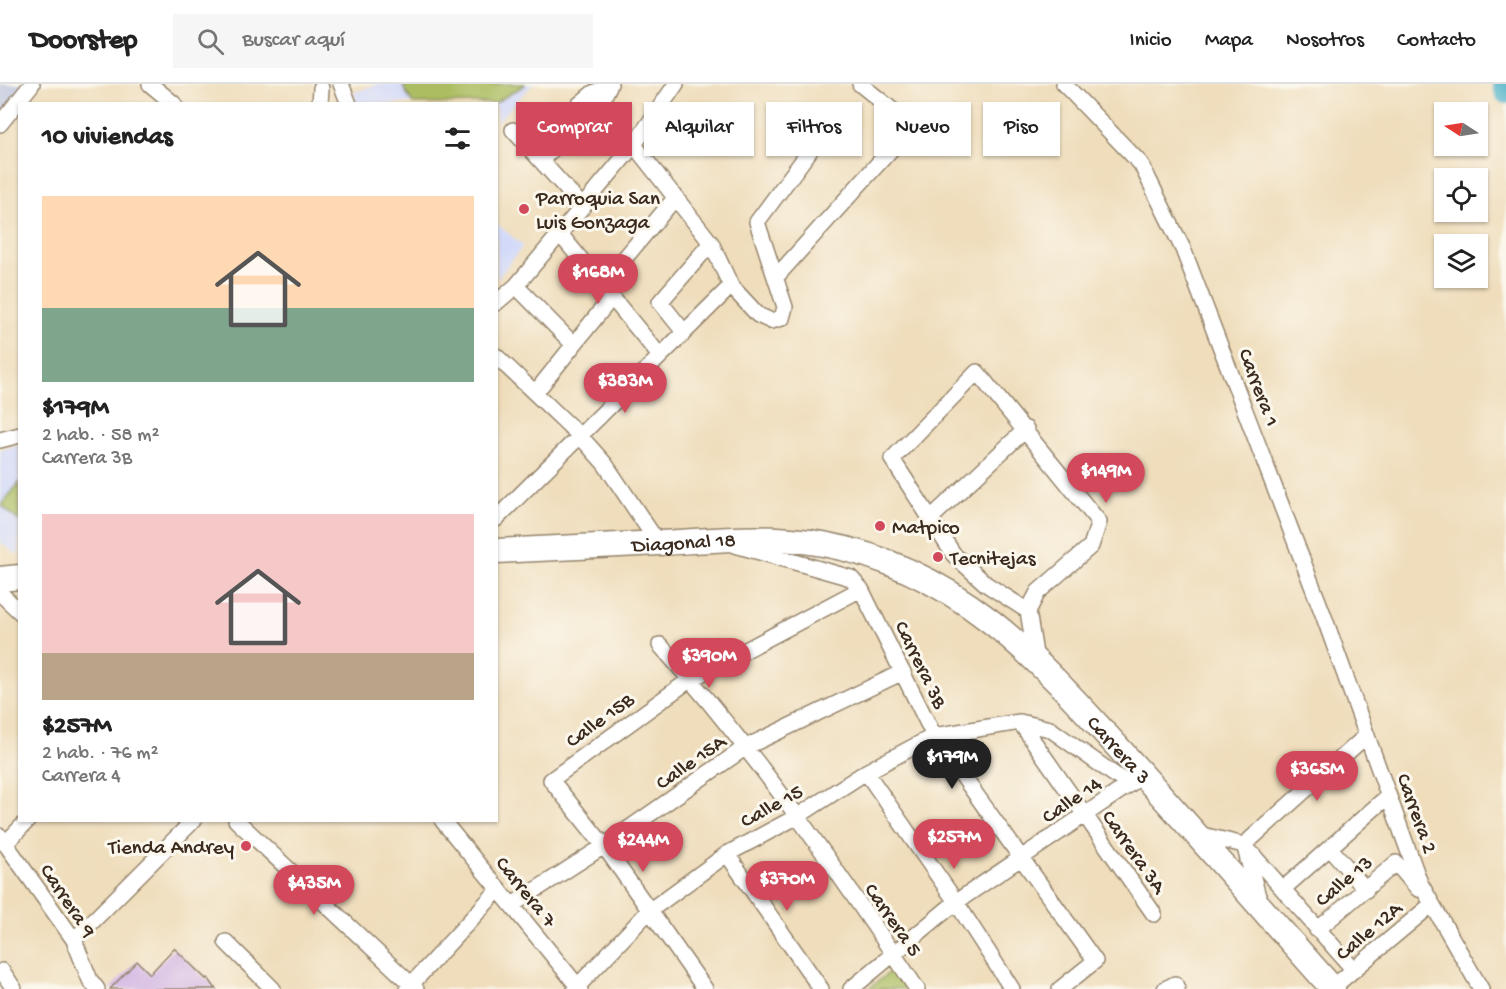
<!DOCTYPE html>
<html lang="es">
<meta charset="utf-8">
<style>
:root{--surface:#fff;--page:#f6f6f6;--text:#222;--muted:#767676;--line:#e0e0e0;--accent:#d1495b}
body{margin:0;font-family:"Gochi Hand",sans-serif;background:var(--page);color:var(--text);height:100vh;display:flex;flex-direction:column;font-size:22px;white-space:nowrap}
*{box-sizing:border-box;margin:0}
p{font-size:20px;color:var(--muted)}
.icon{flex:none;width:33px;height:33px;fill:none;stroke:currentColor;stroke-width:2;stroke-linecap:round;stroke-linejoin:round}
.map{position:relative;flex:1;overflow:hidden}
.sheet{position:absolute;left:18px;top:18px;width:480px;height:720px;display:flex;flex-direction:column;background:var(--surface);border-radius:0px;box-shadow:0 2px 4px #0004}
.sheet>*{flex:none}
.hud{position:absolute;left:516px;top:18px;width:570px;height:54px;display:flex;gap:12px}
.needle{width:39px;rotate:282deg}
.buttons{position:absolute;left:1434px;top:18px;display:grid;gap:12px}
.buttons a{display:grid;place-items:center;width:54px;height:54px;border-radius:0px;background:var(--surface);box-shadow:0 2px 4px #0004;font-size:30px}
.price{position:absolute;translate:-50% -51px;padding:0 14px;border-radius:21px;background:var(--accent);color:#fff;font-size:20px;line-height:39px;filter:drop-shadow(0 2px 3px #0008)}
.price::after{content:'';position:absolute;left:50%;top:36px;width:18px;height:14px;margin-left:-9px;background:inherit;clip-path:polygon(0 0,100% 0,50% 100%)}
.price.active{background:#222;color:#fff}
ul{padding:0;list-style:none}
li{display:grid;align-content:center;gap:12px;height:318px;padding:0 24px}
li span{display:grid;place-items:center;height:186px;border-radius:0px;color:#555}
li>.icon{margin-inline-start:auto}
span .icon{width:108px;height:108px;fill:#fffc;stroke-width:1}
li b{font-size:26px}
h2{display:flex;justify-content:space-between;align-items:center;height:72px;padding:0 24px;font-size:26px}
.tag{padding:0 21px;border-radius:0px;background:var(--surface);box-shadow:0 2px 4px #0004;font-size:21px;line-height:54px}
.tag.active{background:var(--accent);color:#fff}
header{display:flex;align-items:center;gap:36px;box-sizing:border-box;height:84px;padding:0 30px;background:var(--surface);border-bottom:2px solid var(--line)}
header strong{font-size:28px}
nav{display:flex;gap:33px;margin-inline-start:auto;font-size:21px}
.search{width:420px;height:54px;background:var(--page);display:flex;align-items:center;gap:15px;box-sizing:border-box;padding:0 21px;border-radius:0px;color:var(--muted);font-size:22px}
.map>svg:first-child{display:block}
.built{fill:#d2d9f9}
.industrial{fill:#bcc3de}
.green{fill:#abbd60;stroke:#73743f;stroke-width:1.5}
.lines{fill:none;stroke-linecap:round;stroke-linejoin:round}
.river{stroke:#4ab0c9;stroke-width:22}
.building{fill:#c9a7e2}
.street-casing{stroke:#95846c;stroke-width:18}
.primary-casing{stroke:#95846c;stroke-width:27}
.street{stroke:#fff;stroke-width:15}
.primary{stroke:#fff;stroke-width:24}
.poi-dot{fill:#d1495b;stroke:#fbf7ec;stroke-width:2}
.labels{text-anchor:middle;stroke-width:6;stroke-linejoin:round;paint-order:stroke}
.poi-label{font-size:21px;fill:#3b2a1e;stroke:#fbf7ec;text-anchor:start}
.street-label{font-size:21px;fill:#3b2a1e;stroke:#fbf7ec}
</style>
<header>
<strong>Doorstep</strong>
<div class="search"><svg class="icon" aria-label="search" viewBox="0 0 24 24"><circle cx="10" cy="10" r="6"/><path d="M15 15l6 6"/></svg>Buscar aquí</div>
<nav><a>Inicio</a><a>Mapa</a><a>Nosotros</a><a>Contacto</a></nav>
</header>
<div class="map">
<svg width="1506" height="905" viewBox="0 0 1506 905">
<rect width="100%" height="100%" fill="#fbf7ec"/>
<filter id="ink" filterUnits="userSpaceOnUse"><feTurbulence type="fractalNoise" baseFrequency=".0167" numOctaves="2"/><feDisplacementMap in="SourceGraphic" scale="12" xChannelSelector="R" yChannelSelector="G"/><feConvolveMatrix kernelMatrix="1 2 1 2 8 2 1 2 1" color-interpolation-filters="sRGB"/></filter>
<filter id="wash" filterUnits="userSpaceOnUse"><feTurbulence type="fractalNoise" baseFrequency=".008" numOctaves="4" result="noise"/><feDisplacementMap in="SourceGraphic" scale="24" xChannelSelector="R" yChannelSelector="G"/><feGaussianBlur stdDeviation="1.35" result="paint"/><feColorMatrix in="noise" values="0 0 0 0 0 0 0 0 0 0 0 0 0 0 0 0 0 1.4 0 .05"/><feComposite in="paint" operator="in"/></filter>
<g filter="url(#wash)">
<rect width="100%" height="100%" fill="#efddbb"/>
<path class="built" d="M378,0H533L497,38L496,20L357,19L353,9Z
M497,140L523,162L497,195Z
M19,361V470H16L0,458V366Z"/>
<path class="industrial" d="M0,0H27L0,34Z"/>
<path class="green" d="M408,0H525V1L495,19L413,20L403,3Z
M19,399V437L1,421Z
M897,882L913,905H868Z"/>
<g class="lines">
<path class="river" d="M1503,0L1506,9"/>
</g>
<g id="blocks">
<path class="building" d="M174,864L206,895L208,894L216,905H110L137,877L150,890Z"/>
</g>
</g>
<g filter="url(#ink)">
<use href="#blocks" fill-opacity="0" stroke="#95846c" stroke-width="1.5"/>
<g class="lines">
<g class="street-casing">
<path id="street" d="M150,0L174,20
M341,0L349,20
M610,0L604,12V18L634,61L711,159L731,202L758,231L771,237L782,234L785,223L757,138L809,68
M1064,0L1141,80L1183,165L1323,530L1420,799L1481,905
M320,20L321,4
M0,40L32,0
M513,46L583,123
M529,63L593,9L606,3
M541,76L604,18
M560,150L660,272
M776,193L912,42L860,0
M603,200L676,113
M516,202L573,260
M496,219L516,202L634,61L676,0
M684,248L660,218L711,159
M496,272L580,352L605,380L658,459
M535,309L612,213
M0,356L20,351
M931,434L1026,345
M496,435L731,202
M735,461L851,494L861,505L934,652L1095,877L1060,905
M0,509L20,528
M1028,527L986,500L954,471L892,375L977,288L1099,438L1091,462L1038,508L1028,527L1036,576
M660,561C756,668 837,786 917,905
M1020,638L1154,830
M866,688L956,818L1012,905
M236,736L416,905
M442,736L580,905
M1198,750L1244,761
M0,752L74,856L90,896L97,905
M5,760L28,736
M1244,761L1354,886
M1244,761L1367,651
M1245,764L1259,816
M1330,764L1366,806
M727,770L821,905
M1283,805L1388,712
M512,821L604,762L746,663L903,588
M1317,846L1396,779L1418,805
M74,856L194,736
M226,858L273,905
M2,887L14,905
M1332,904L1431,821
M407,905L499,805
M575,905L649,827L727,770L798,732L866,688L934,652L1020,638L1050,645L1129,701
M705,905L604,762L551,696L691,595L861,505
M851,905L956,818L1136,696
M1165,905L1175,900L1177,905"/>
</g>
<g class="primary-casing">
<g id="primary">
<path id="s1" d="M496,467C551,464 605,462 660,459C715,456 769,450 823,460C969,487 1048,587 1143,691C1207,762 1270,834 1333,905"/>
<path d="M0,495L20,493"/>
</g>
</g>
<use href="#street" class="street"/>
<use href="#primary" class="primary"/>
</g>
</g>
<g class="poi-dot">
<circle cx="524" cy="125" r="6"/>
<circle cx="880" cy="442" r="6"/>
<circle cx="938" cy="473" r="6"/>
<circle cx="246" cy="762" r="6"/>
</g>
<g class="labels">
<g class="poi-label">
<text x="536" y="120">Parroquia San<tspan x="536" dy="24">Luis Gonzaga</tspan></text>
<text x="892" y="449">Matpico</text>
<text x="950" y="480">Tecnitejas</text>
<text x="234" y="769" text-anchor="end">Tienda Andrey</text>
</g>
<g class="street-label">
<text transform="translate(1260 303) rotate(69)" y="7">Carrera 1</text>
<text dy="7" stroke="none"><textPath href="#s1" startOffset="188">Diagonal 18</textPath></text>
<text transform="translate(922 580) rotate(64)" y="7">Carrera 3B</text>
<text transform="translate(599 635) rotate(-36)" y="7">Calle 15B</text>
<text dy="7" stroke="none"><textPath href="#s1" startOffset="696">Carrera 3</textPath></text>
<text transform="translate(690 677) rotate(-35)" y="7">Calle 15A</text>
<text transform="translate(1071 715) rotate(-34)" y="7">Calle 14</text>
<text transform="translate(771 721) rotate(-29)" y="7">Calle 15</text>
<text transform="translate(1418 729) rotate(70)" y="7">Carrera 2</text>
<text transform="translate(1135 767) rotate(55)" y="7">Carrera 3A</text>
<text transform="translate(1343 796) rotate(-40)" y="7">Calle 13</text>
<text transform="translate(527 807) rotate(51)" y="7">Carrera 7</text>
<text transform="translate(69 816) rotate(56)" y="7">Carrera 9</text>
<text transform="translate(894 835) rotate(55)" y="7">Carrera 5</text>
<text transform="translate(1368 846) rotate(-40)" y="7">Calle 12A</text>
</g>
</g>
</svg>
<div class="buttons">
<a><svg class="needle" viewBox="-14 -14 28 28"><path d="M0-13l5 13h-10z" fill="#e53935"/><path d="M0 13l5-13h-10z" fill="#767676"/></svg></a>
<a><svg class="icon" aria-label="locate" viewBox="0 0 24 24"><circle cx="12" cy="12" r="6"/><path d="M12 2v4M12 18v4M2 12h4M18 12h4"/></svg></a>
<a><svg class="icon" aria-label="layers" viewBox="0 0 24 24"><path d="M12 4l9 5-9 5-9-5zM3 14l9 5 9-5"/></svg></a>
</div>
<b class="price" style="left:598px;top:221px">$168M</b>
<b class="price" style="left:625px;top:330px">$383M</b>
<b class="price" style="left:1106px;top:420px">$149M</b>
<b class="price" style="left:709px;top:605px">$390M</b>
<b class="price active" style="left:952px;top:706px">$179M</b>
<b class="price" style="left:1317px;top:718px">$365M</b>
<b class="price" style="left:954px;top:786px">$257M</b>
<b class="price" style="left:643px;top:789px">$244M</b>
<b class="price" style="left:787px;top:828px">$370M</b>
<b class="price" style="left:314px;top:832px">$435M</b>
<div class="hud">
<a class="tag active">Comprar</a>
<a class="tag">Alquilar</a>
<a class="tag">Filtros</a>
<a class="tag">Nuevo</a>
<a class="tag">Piso</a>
</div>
<section class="sheet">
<h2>10 viviendas<svg class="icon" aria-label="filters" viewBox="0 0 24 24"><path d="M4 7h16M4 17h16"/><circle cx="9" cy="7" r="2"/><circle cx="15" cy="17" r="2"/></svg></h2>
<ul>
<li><span style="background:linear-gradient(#ffd9b3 60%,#7fa58c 0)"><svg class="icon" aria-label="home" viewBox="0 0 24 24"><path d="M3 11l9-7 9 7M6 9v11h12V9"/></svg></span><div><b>$179M</b><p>2 hab. · 58 m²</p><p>Carrera 3B</p></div></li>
<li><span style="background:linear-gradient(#f6c9c9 75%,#b9a48a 0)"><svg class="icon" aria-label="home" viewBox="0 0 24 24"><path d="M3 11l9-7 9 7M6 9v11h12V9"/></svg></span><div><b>$257M</b><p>2 hab. · 76 m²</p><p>Carrera 4</p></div></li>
</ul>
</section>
</div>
